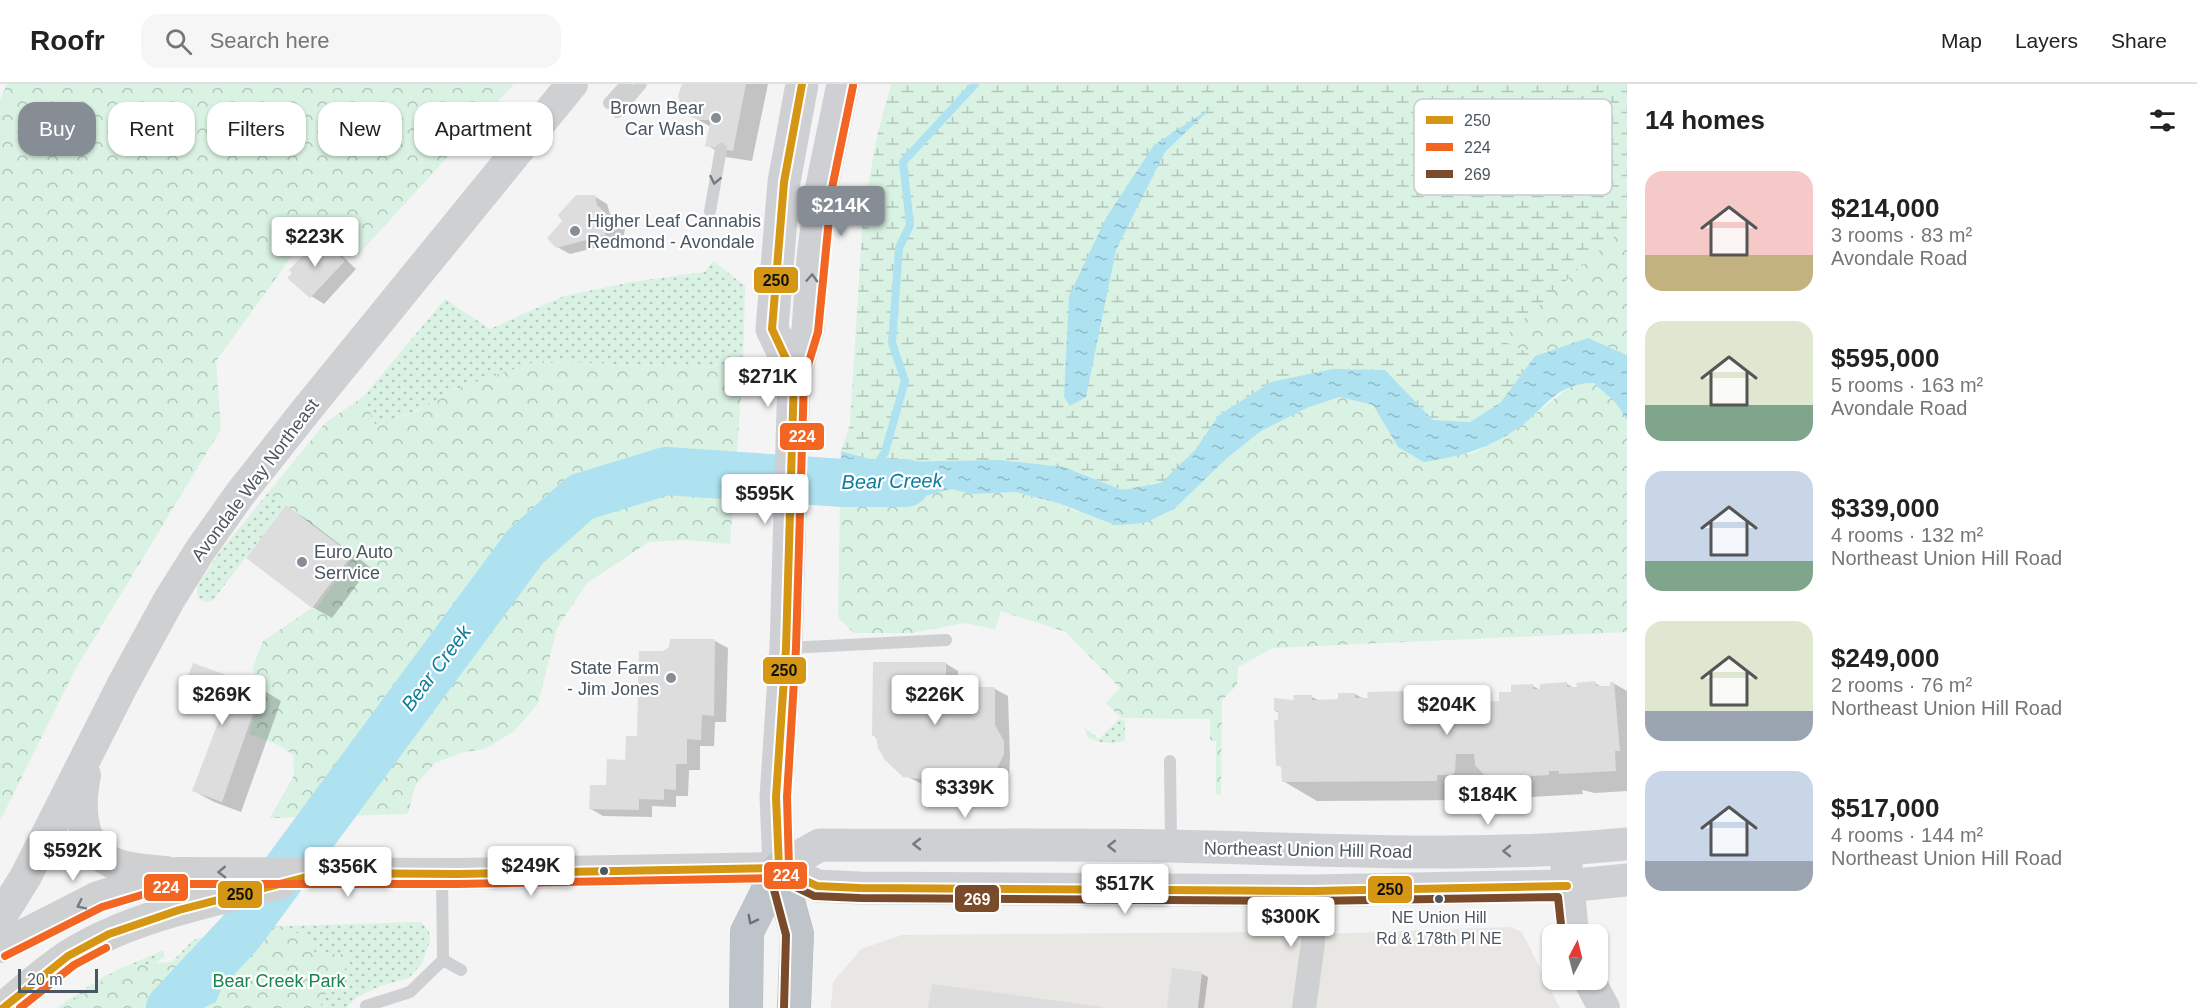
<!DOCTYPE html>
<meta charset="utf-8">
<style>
:root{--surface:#fff;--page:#f6f6f6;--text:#222;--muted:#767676;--line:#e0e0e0;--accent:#868d94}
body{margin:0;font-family:Helvetica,sans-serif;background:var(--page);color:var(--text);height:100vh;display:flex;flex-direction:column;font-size:22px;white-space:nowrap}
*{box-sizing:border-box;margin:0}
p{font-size:20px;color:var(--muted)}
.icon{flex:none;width:33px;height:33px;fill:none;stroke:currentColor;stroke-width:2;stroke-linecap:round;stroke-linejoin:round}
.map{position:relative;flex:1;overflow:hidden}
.details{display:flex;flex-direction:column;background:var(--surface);width:570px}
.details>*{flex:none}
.guide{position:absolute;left:18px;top:18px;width:570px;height:54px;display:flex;gap:12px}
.needle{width:39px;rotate:7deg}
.fabs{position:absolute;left:1542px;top:840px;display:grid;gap:12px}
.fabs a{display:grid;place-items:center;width:66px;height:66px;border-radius:12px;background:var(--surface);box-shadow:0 2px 4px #0004;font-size:30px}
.scale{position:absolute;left:18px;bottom:15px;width:80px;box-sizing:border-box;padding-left:6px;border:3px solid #4a5661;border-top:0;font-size:16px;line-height:21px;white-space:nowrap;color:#4a5661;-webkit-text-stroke:4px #fff;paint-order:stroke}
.price{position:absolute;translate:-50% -51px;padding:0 14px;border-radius:6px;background:#fff;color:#222;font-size:20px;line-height:39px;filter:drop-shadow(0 2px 3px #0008)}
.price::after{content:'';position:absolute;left:50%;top:36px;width:18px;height:14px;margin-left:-9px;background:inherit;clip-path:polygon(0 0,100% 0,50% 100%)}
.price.active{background:var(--accent);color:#fff}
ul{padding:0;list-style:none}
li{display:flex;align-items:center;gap:18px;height:150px;padding:0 18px}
li span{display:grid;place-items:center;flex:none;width:168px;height:120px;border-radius:18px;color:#555}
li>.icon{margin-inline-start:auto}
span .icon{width:72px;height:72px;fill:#fffc;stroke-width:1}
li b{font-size:26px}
h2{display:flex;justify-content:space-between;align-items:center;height:72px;padding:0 18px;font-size:26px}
.pill{padding:0 21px;border-radius:18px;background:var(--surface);box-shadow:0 2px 4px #0004;font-size:21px;line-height:54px}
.pill.active{background:var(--accent);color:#fff}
header{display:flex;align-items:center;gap:36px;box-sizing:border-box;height:84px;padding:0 30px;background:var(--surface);border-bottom:2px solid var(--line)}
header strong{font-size:28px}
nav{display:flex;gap:33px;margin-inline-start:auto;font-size:21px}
.search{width:420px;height:54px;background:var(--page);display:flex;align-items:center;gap:15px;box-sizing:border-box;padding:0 21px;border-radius:18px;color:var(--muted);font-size:22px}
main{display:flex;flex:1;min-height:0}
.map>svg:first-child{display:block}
.commercial{fill:#e8e7e3}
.grass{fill:url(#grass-dots)}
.forest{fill:url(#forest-crowns)}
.wetland{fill:url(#wetland-marsh)}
.water{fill:url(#water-ripples)}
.shadow{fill:#0003}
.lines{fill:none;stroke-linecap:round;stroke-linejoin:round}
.stream{stroke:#aee2f0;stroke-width:8}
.river{stroke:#aee2f0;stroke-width:48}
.building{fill:#ddddde}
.motorway-casing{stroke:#b9bec3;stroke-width:34}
.service{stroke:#ced0d2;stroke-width:12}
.minor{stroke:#ced0d2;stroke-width:24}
.tertiary{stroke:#ced0d2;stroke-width:32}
.secondary{stroke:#ced0d4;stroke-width:33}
.motorway{stroke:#bec4c9;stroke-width:33}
.bus-1-casing{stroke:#fff;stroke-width:12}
.bus-2-casing{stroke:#fff;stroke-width:12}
.bus-3-casing{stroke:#fff;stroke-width:12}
.bus-1{stroke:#d49613;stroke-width:8}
.bus-2{stroke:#f26522;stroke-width:8}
.bus-3{stroke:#7a4b2a;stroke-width:8}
.oneway{stroke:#727b83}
.oneway2{stroke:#727b84}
.oneway3{stroke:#67727b}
.poi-dot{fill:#868d94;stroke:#fff;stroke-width:2}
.bus-dot{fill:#4a5661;stroke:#fff;stroke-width:2}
.labels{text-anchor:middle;stroke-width:4.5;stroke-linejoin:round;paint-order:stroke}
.bus-label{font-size:16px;fill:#4a5661;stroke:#fff}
.poi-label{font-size:18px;fill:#4a5661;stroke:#fff;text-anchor:end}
.street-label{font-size:18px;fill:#4a5661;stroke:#fff}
.park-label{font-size:18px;fill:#17864f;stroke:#fff}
.water-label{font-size:20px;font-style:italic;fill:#0c7c9b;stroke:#fff}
.key{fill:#fff;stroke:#c9ccd0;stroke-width:1.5}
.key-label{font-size:16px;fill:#4a5661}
.line-badge{stroke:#fff;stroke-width:2}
.badge-label{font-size:16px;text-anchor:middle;font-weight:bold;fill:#fff}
.pale-badge-label{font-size:16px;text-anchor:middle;font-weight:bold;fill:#111}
</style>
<header>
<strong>Roofr</strong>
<div class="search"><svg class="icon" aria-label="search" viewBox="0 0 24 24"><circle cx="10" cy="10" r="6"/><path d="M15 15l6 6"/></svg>Search here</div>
<nav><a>Map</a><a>Layers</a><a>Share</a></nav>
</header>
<main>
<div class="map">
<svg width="1627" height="924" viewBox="0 0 1627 924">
<defs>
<pattern id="grass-dots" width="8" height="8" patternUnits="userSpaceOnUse" patternTransform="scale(1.5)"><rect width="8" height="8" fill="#d9f2e3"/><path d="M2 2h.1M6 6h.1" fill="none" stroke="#b2c7bb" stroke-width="1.8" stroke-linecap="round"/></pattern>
<pattern id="forest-crowns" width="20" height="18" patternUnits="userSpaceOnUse" patternTransform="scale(1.5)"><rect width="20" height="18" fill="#d9f2e3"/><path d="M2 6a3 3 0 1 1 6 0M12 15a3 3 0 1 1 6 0" fill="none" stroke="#b2c7bb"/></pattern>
<pattern id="wetland-marsh" width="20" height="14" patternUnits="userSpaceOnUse" patternTransform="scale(1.5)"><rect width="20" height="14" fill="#d9f2e3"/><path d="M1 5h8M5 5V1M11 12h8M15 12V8" fill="none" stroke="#b2c7bb"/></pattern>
<pattern id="water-ripples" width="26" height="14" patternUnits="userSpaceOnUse" patternTransform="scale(1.5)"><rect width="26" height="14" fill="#aee2f0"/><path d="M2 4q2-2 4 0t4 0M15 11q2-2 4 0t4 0" fill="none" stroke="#90bac6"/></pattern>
</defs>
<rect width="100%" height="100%" fill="#f4f4f4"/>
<path class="commercial" d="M1510,843L1522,848L1560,924H831L833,898L861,865L902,851L1267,848L1326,850Z"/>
<path class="grass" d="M713,177L745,202L743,285L537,277L376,343L364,312L445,215L490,245L564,212L632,198L705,188Z
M268,409L286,421L213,516L206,518L198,514L197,503L219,469Z
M1119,635L1125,637V656C1116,661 1097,659 1088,654L1084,643L1099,655Z
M421,838L429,847L430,857L422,879L409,894L380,902L356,914L346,924H323L309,904L285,842Z
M231,846L180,894L121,924L154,897L193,856Z
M164,866V873L99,924H56L106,891Z"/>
<path class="forest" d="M7,0H514L358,171L315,140L216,277L221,345L75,586L0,737V16Z
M1627,141V271L1588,254L1535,272L1500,256Z
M537,277L743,285L730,460L686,456L649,458L587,499L557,544L538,620L513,648L485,665L464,668L435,679L415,702L408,730L270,734L294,691L293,671L279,661L249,650L264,603L252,585L263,557L312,524L315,526L355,471L268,409L325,339L364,312L376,343L417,327L464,302Z
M1594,299L1617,319L1627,336V548L1273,564L1238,583L1237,601L1222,616L1221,712L1216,710V657L1210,656V635L1121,634L1106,619L1120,604L1066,548L1001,527L995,545L963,539L912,549H854L838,534L840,417L872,414L892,421L951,405L971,410L1015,408L1058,419L1077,428L1226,375L1261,347L1309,323L1340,313L1373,321L1398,363L1471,370L1514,347L1573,300Z
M285,842L315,859L314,870H357L319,918L323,924H62L124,882L239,872L265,843Z"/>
<path class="wetland" d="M891,0H1627V141L1501,256L1535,272L1501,318L1470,338L1433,336L1385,286L1271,298L1219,331L1195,366L1161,399L1122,406L1064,383L1000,376L881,378L841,367L850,340L863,131L877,52Z"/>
<path class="water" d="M1212,23L1165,68L1116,166L1086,313L1070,322L1064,313L1069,212L1106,134L1154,61Z
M1588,254L1627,271V336L1616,319L1594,299C1552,299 1544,329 1512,348C1482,367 1459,372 1424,378L1398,363L1373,321L1340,313L1309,323L1261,347L1226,375L1174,425L1144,439L1115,441L1058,419L1015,408L971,410L951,405L892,421L872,414L840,417L841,367L881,378L1000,376L1064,383L1122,406L1161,399L1195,366L1219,331L1271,298L1333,285L1385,286L1433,336L1470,338L1501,318L1535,272Z
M265,843C243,867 228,887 216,918L203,924H154L180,894L231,846Z"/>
<path class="shadow" d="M684,0H768L752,77L726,73L707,61L711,43L690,31Z
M594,112L607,120L610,130L625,144L624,151L618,153V158L570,170L557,163Z
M320,156L333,163L356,185L324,220L311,212Z
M286,423L305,434L370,483L332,534L312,523Z
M715,557L728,564L726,638H715L714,662H700V686H689L688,712H676V723L652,722V733L603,732L591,725L627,677L639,654L664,569Z
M945,579L958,587V604L995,605L1008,612L1010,674L1008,708L936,707L904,691L874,651Z
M1595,599L1603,604L1611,603L1613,599L1627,607V707L1595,709L1582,706L1583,710L1532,713L1521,711L1490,693L1489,708L1470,710L1471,716L1317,717L1283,697V684L1278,681L1279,629L1275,627L1312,613L1320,617H1339L1355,610L1364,615L1406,608L1440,628V632H1459L1501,619L1513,610L1533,602L1542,607L1567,600L1574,604Z
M261,605L281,617L241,728L214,718L194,707L224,626L184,607Z
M1202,890L1208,893L1204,924H1169Z"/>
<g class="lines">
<path class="stream" d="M873,386L885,368L905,297L892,259L899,164L910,141L903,78L975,0"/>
<path class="river" d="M170,924L240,849L525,463L581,413L666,387L843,399H906"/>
</g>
<path class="building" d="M682,0H746L733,67L705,62L711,36H699L689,32L681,23L678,12Z
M576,111H595L597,121L612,135L611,144L605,146V151L556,164L547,154L562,137L558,131Z
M320,154L345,177L310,214L287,194L292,189L289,186Z
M286,421L352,471L312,524L246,474Z
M670,555H715L714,632L702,631L701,656L687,655V680H676V706L664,705V716L639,715V726L589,725L590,701H606L607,675L625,676L626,652H637L639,567H663L669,563Z
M873,578H946V603H995V641L1004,657V670L995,689V702L921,701V695L903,693L885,676L878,664L876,652H872Z
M193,579L262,604L222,718L192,707L224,623L182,608Z
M1595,597L1596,602H1610V598H1614L1620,667H1615L1616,687L1559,690V687H1549V691L1496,694V691L1485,692L1475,681L1474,670H1456L1455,688L1452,691H1437V697L1282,698L1281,682H1276L1274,636H1278V627H1274V614L1294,616L1293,611H1312V616L1338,615V609H1355V614H1368L1367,608L1406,607L1407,622L1421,621V628L1432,627V631L1457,630V626L1485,622V618L1499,617V608H1511V601L1533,600V605H1540V600L1567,598V603H1577L1576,599Z
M1172,884L1202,888L1198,924H1167Z
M932,900L1103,923V924H928Z"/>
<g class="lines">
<g class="motorway-casing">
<path id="motorway" d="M779,784L797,850L794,924
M746,924L747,848L779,784"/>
</g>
<path class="service" d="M609,19L626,0
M617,28L641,0
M710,127L721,65
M787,564L946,556
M1170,677L1171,760
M443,876L461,886
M366,922L410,908L443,876L442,790"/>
<path class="minor" d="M1304,924L1313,859L1312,807"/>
<path class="tertiary" d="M85,691C79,722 78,760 111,778C127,786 149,786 166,788
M1565,766L1573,850
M0,834L26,792L122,602L169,516L201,465L240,410L308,324L572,0
M0,863L98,813L176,789L458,790L779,784
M1589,896L1604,924
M3,924C24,906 45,887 68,872C130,832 210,818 281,799"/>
<path class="secondary" d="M794,292L772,245L784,98L802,0
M779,784L820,761C936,762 1053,760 1169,762C1322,765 1474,775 1627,760
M779,784L817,802L860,804L1312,807L1567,802L1627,796
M779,784L776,713L786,564L794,292L808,246L813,174L822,102L843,0"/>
<use href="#motorway" class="motorway"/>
<g class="bus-1-casing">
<path id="bus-1" d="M779,784L776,713L786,564L794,292L772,245L784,98L802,0
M3,924L68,872L109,850L179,826L322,789L458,790L779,784L817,802L860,804L1312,807L1567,802"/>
</g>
<g class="bus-2-casing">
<path id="bus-2" d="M5,872L102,823L178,800H458L779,794L787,791L789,784L787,713L796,564L804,294L818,248L832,104L853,2
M20,924L74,881L106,864"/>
</g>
<g class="bus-3-casing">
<path id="bus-3" d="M769,787L786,851L784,924
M775,793L814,812L860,814L1312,817L1558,813L1562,850"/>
</g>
<use href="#bus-1" class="bus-1"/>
<use href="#bus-2" class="bus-2"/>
<use href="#bus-3" class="bus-3"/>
</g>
<defs><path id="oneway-chevron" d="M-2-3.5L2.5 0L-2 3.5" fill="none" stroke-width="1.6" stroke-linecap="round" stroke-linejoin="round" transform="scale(1.5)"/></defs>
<g class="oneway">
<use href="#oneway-chevron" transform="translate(715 96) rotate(101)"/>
<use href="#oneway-chevron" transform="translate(222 788) rotate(179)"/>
<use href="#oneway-chevron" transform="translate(81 821) rotate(154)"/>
</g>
<g class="oneway2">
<use href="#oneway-chevron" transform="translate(812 194) rotate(-87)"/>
<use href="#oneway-chevron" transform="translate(917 760) rotate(-180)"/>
<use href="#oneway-chevron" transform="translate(1112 762) rotate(-180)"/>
<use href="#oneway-chevron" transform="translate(1507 767) rotate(179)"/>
</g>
<use class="oneway3" href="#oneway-chevron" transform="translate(752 836) rotate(117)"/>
<g class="poi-dot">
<circle cx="716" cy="34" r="6"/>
<circle cx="575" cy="147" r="6"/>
<circle cx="302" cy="478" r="6"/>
<circle cx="671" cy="594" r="6"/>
</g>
<g class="bus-dot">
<circle cx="604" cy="787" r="5"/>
<circle cx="1439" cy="815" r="5"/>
</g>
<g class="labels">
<g class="bus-label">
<text x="1439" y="839">NE Union Hill<tspan x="1439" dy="21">Rd &amp; 178th Pl NE</tspan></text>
</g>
<g class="poi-label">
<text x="704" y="30">Brown Bear<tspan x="704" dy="21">Car Wash</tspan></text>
<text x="587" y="143" text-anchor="start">Higher Leaf Cannabis<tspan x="587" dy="21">Redmond - Avondale</tspan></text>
<text x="314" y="474" text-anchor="start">Euro Auto<tspan x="314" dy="21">Serrvice</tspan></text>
<text x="659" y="590">State Farm<tspan x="659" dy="21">- Jim Jones</tspan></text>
</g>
<g class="street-label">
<text transform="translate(255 396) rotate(-53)" y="6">Avondale Way Northeast</text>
<text transform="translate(1308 766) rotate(1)" y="6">Northeast Union Hill Road</text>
</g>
<g class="park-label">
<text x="279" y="903">Bear Creek Park</text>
</g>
<g class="water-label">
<text transform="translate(892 397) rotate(-1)" y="7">Bear Creek</text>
<text transform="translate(436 584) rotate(-53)" y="7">Bear Creek</text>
</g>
</g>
<rect x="1414" y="15" width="198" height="96" rx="9" class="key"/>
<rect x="1426" y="32" width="27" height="8" fill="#d49613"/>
<rect x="1426" y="59" width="27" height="8" fill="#f26522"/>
<rect x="1426" y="86" width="27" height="8" fill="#7a4b2a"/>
<g class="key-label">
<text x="1464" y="42">250</text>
<text x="1464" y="69">224</text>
<text x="1464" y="96">269</text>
</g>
<g class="line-badge">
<rect x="753" y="182" width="46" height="28" rx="6" fill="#d49613"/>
<rect x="779" y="338" width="46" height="29" rx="6" fill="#f26522"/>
<rect x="762" y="572" width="45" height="29" rx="6" fill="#d49613"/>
<rect x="763" y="777" width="45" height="29" rx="6" fill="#f26522"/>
<rect x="143" y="789" width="46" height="29" rx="6" fill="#f26522"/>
<rect x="1367" y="791" width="46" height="29" rx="6" fill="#d49613"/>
<rect x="217" y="796" width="46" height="29" rx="6" fill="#d49613"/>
<rect x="954" y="800" width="46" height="29" rx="6" fill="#7a4b2a"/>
</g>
<g class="badge-label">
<text x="802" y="358">224</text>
<text x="786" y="797">224</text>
<text x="166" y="809">224</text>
<text x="977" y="821">269</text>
</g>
<g class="pale-badge-label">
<text x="776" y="202">250</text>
<text x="784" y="592">250</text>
<text x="1390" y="811">250</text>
<text x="240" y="816">250</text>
</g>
</svg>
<div class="fabs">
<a><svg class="needle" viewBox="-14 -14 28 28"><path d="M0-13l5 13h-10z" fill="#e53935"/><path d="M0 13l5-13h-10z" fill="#767676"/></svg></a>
</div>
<div class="scale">20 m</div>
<b class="price active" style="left:841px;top:153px">$214K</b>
<b class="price" style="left:315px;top:184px">$223K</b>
<b class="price" style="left:768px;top:324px">$271K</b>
<b class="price" style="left:765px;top:441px">$595K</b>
<b class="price" style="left:222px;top:642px">$269K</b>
<b class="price" style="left:935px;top:642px">$226K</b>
<b class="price" style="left:1447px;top:652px">$204K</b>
<b class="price" style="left:965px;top:735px">$339K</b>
<b class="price" style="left:1488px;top:742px">$184K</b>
<b class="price" style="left:73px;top:798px">$592K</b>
<b class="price" style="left:531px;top:813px">$249K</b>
<b class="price" style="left:348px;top:814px">$356K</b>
<b class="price" style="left:1125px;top:831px">$517K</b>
<b class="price" style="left:1291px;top:864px">$300K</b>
<div class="guide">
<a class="pill active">Buy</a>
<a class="pill">Rent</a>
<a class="pill">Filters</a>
<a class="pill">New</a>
<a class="pill">Apartment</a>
</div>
</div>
<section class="details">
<h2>14 homes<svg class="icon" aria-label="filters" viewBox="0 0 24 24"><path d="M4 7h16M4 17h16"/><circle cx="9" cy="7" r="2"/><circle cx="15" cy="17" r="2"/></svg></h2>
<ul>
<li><span style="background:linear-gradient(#f6c9c9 70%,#c2b280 0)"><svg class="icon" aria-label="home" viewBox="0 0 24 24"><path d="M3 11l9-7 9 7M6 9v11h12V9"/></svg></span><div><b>$214,000</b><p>3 rooms · 83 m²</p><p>Avondale Road</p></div></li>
<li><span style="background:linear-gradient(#dfe7d0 70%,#7fa58c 0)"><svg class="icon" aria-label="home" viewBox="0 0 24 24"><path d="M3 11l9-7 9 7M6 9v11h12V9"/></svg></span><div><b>$595,000</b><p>5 rooms · 163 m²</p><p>Avondale Road</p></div></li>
<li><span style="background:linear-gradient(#c9d6e8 75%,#7fa58c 0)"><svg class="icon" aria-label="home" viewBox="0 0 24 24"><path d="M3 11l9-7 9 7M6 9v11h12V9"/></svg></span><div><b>$339,000</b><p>4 rooms · 132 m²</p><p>Northeast Union Hill Road</p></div></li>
<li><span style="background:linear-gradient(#dfe7d0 75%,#9aa5b1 0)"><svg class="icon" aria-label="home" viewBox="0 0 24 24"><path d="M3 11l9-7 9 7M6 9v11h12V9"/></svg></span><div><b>$249,000</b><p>2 rooms · 76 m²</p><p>Northeast Union Hill Road</p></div></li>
<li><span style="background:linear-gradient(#c9d6e8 75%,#9aa5b1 0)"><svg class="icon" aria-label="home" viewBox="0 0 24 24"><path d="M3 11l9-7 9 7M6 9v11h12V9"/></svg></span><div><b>$517,000</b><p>4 rooms · 144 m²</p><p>Northeast Union Hill Road</p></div></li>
</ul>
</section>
</main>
